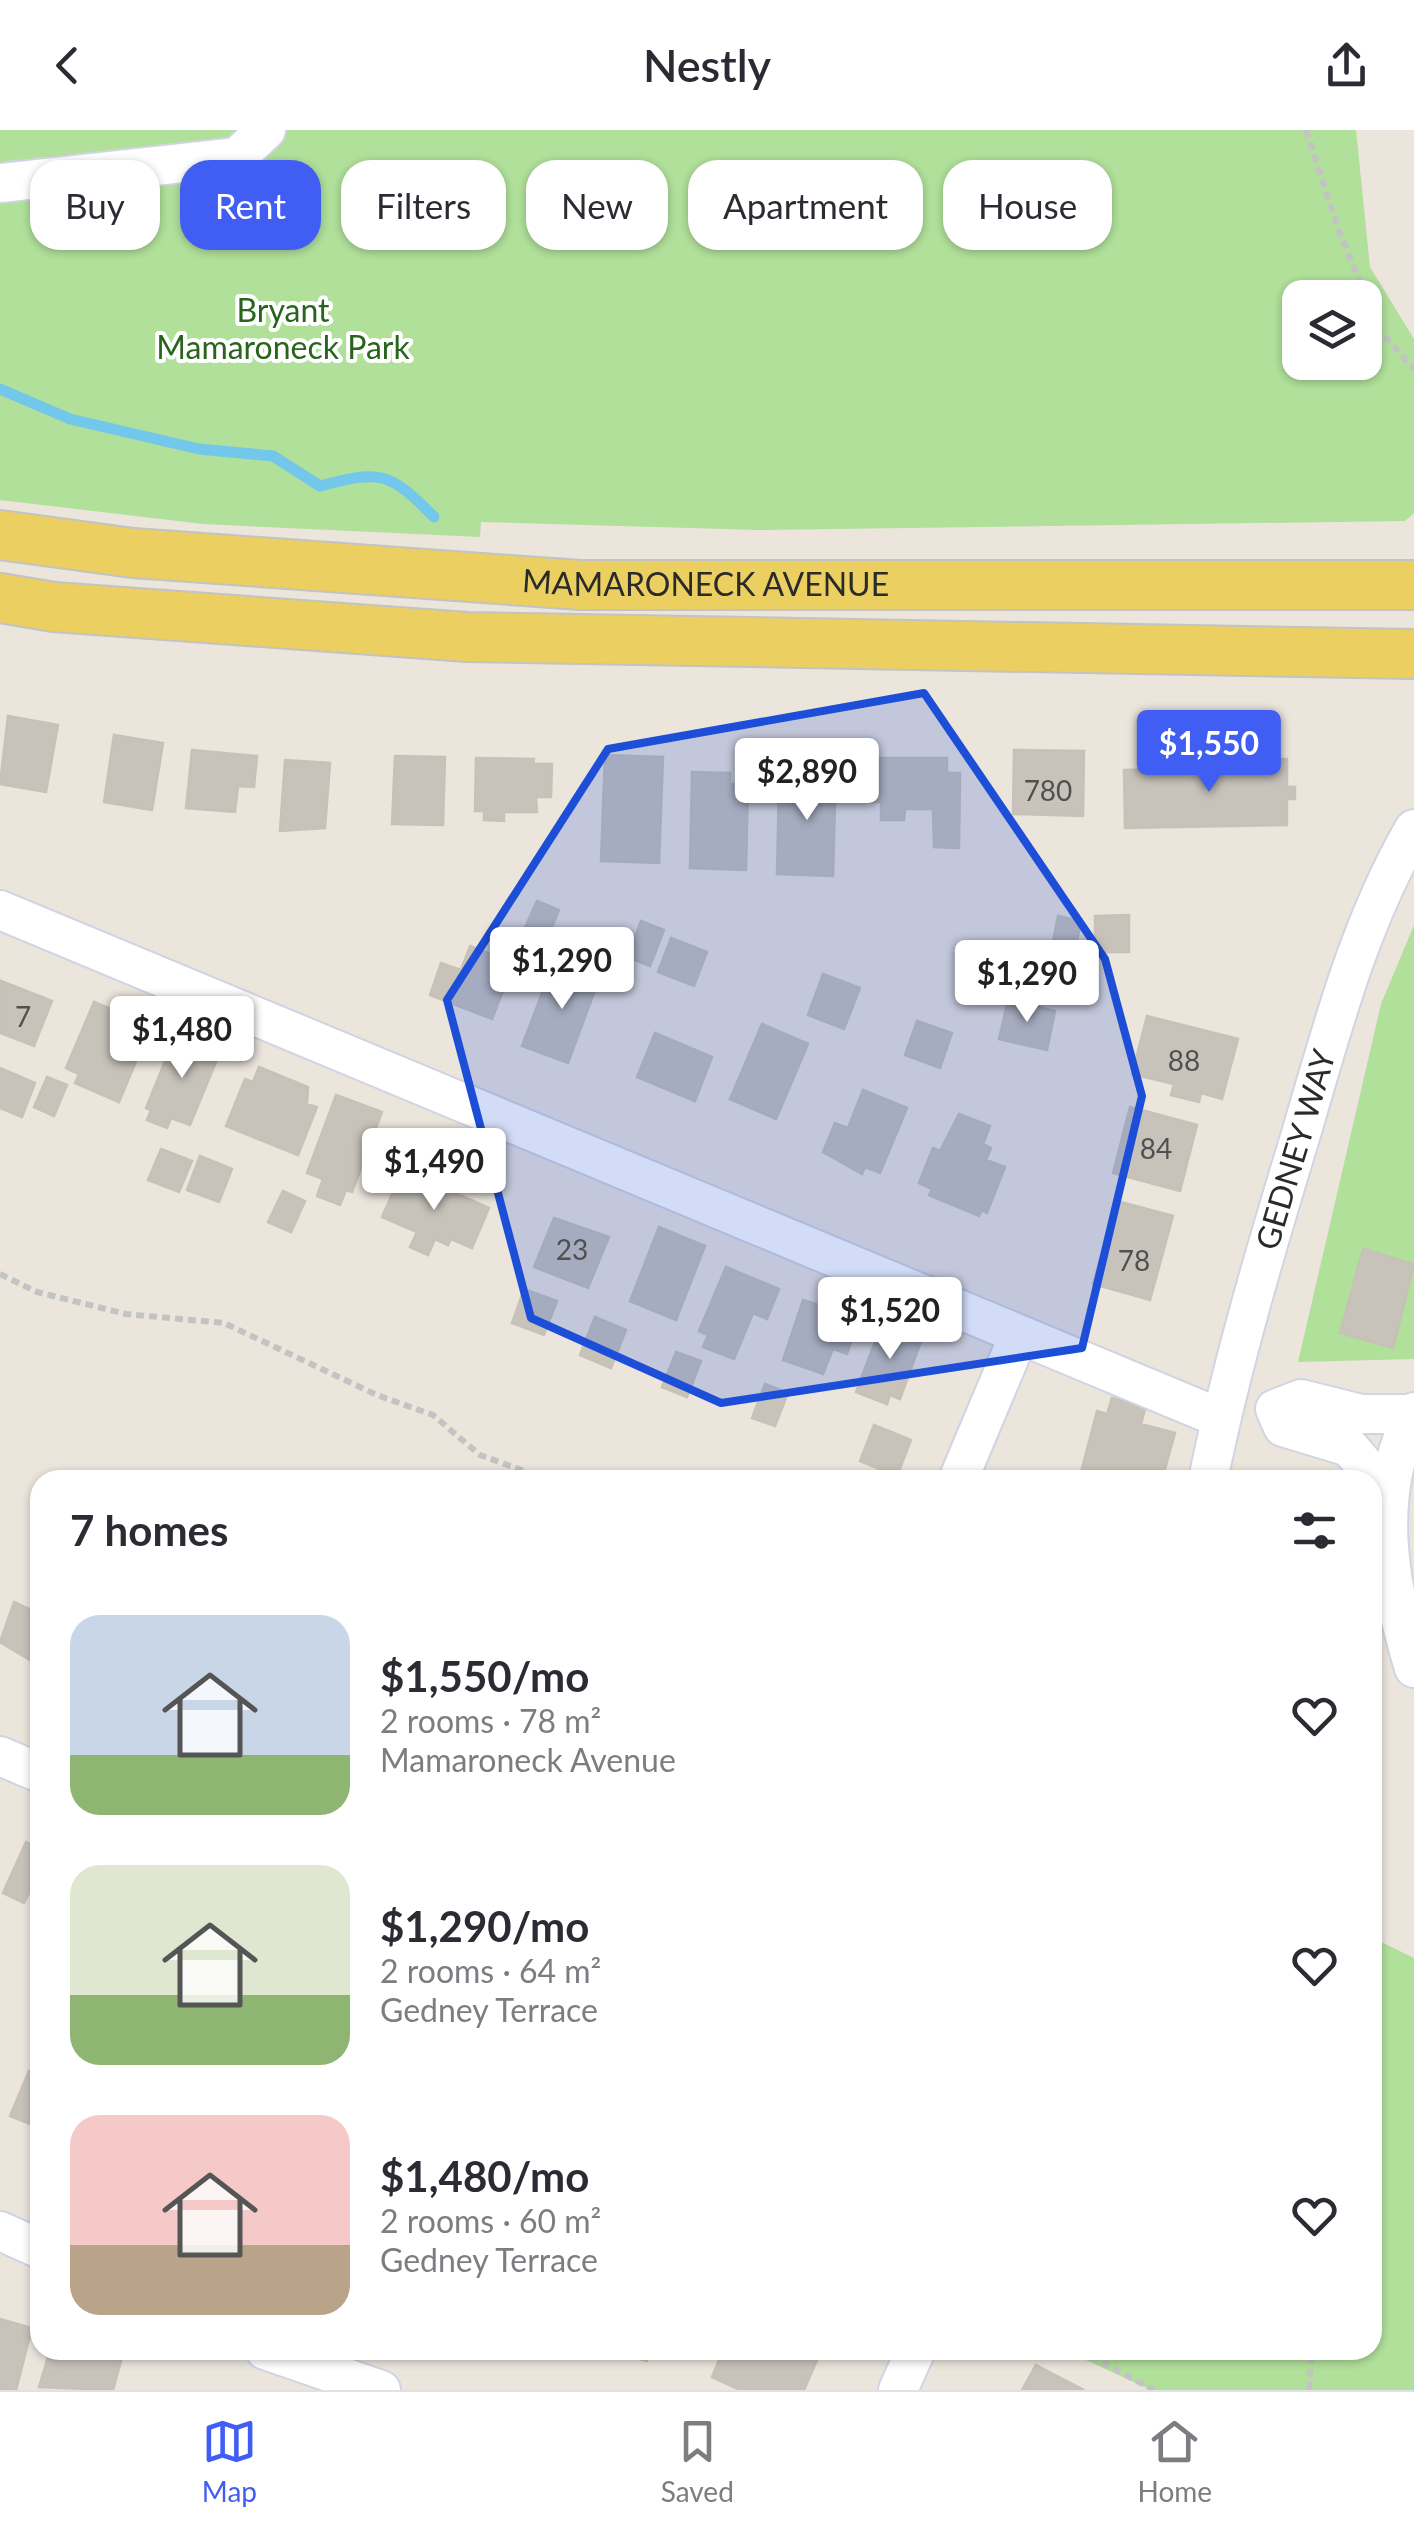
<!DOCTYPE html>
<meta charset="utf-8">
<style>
:root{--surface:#fff;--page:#f2f2f3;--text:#2b2b33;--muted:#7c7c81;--line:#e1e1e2;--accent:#415ef4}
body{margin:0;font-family:Lato,sans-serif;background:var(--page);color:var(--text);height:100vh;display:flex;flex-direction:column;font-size:38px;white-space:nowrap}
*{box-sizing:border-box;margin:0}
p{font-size:32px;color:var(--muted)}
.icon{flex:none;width:55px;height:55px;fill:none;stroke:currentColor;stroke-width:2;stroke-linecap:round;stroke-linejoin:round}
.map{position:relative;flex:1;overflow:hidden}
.sheet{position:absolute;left:30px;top:1340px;width:1352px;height:890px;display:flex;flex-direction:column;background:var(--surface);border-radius:30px;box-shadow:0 2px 8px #0004}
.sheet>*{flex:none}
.top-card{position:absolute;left:30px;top:30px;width:1355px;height:90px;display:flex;gap:20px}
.tools{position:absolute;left:1282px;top:150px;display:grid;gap:20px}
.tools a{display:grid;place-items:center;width:100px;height:100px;border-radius:20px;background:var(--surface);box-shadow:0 2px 8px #0004;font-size:50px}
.price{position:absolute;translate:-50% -85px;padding:0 22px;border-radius:10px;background:#fff;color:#222;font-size:32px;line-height:65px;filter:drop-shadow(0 2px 5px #0008)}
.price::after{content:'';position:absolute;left:50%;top:60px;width:30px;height:22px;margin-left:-15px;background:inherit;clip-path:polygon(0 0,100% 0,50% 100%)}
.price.current{background:var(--accent);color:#fff}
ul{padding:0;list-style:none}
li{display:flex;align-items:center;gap:30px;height:250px;padding:0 40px}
li span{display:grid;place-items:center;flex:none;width:280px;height:200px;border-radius:30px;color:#555}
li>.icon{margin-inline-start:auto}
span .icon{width:120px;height:120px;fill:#fffc;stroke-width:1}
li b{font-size:42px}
h2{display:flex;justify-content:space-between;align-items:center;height:120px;padding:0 40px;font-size:42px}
.tag{padding:0 35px;border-radius:30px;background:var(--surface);box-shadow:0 2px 8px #0004;font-size:35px;line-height:90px}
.tag.current{background:var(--accent);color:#fff}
header{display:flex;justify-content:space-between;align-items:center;height:130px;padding:0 40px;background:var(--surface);font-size:45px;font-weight:600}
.menu{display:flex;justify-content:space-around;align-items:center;height:140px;border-top:2px solid var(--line);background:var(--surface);font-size:28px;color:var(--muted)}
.menu a{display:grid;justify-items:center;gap:5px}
.menu .current{color:var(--accent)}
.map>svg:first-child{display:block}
.green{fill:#b0e09a;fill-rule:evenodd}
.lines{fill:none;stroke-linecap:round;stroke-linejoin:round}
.stream{stroke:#72c7ea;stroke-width:11}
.building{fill:#c7c3bb;stroke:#c7c1b6;stroke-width:2.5}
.minor-casing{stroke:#d1d4e2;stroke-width:42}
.major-casing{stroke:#c3c3c3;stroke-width:52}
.path{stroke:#c3c3c3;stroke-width:6;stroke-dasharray:8 5;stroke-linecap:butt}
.minor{stroke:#fff;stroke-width:38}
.major{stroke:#eccf61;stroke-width:48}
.marked{fill:#1d4ed8;fill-opacity:0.2;stroke:#1d4ed8;stroke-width:8;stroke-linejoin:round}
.labels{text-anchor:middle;stroke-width:8;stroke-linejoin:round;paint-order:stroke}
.number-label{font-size:28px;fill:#51504e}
.park-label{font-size:32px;fill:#29641c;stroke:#fff}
.street-label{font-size:32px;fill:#2a2a2a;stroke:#fff}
</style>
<header><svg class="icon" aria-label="back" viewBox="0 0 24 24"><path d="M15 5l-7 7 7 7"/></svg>Nestly<svg class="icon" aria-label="share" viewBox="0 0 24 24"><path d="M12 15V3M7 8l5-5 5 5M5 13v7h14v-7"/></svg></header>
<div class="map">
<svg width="1414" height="2260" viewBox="0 0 1414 2260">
<rect width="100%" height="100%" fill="#ebe5dc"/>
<path class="green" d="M0,0H1356L1370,137L1414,209V383L1405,391L758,400L481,392L480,407L203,394L0,370ZM1300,168H1365V232H1300Z
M1414,795V1229L1298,1232L1381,874Z
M1373,1808L1414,1828V2260H1151L1064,2220H1372Z"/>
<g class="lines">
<path class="stream" d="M0,259L70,289L199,319L273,326L320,356C380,340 389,341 434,387"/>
</g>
<path class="building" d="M8,586L58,595L46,662L0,654Z
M114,605L163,613L152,680L104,672Z
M192,620L257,626L254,657L238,656L235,682L186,678Z
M1014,620L1084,621L1083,686L1013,684Z
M605,625L663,627L659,733L601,731Z
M395,626L445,627L443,695L392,694Z
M476,628L534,629L533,634H552L551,667H536L537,682H504V691L484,690V681H475Z
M870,628H947V643H960L959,718L934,717L933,679H905L904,690H881V672H869Z
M1287,629V657H1295V669H1287V695L1125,698L1124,640L1213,638V630Z
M285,630L330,633L325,698L280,701Z
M794,638L836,639L833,746L777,744L779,655H793Z
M692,642L730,643V654H748L746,740L690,738Z
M537,771L559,780L544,816L521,806Z
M1129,785V822H1095V786Z
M1058,786L1081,791L1074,826L1051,822Z
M641,791L664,800L650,836L628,827Z
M671,808L707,822L694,856L658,842Z
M470,816L514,833L492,889L430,865L441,833L461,840Z
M564,831L601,844L568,933L522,916L550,842L559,845Z
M823,844L860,858L844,899L808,885Z
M1,851L52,871L34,916L0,903Z
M1008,870L1055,881L1047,920L999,909Z
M94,872L144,892L138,907L145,910L119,972L75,953L79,944L66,938Z
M1147,886L1238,909L1222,969L1201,963L1199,972L1171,965L1174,954L1132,944Z
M917,891L952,903L940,938L905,925Z
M762,894L808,914L776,989L730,969Z
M177,902L221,920L190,995L171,988L167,998L147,990L151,980L146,978Z
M655,903L712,927L695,971L637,947Z
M259,937L308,957L307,974L317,977L298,1025L226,996L245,949L253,952Z
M0,938L35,953L22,987L0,978Z
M47,947L67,955L54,986L34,977Z
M863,960L907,978L880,1043L865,1037L862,1044L823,1022L835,993L848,998Z
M336,965L382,982L352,1062L346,1060L340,1075L317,1066L323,1049L307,1043Z
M1130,977L1197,995L1180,1061L1113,1043Z
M959,984L990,996L983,1014L991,1018L986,1030L1005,1037L987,1083L982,1080L979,1086L929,1065L932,1059L919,1053L933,1018L940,1021Z
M161,1019L192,1031L179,1062L148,1050Z
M200,1026L232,1039L219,1072L187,1060Z
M403,1040L489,1078L472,1118L451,1109L448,1115L435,1109L428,1125L410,1117L417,1102L382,1087Z
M283,1061L305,1071L291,1102L268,1092Z
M1117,1071L1173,1086L1150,1170L1093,1154Z
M554,1088L609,1107L588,1158L534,1137Z
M659,1097L705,1116L676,1190L630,1171Z
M1363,1119L1414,1134L1393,1218L1340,1203Z
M726,1137L779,1159L767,1189L753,1183L734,1229L703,1217L708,1205L699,1201Z
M524,1159L557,1171L544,1205L512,1193Z
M803,1170L846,1184L844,1190L857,1194L847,1224L833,1219L823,1244L783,1230Z
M595,1187L626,1200L611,1238L580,1225Z
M884,1188L924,1203L900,1269L890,1265L887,1274L856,1262Z
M676,1222L701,1231L687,1267L662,1257Z
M765,1254L788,1263L775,1296L752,1288Z
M1112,1268L1146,1276L1141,1294L1175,1303L1162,1350H1079L1097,1281L1107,1284Z
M874,1295L911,1310L897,1346L860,1331Z
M14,1472L40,1484V1536L0,1512Z
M26,1712L40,1719V1763L31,1759L24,1773L3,1763Z
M29,1941L40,1946V1998L10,1986Z
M0,2189L32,2198L16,2260H0Z
M50,2220H82L121,2231L113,2260L39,2257Z
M606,2220H650L647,2231Z
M723,2220H799L818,2228L804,2260H740L712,2247Z
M1036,2235L1084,2260H1022Z"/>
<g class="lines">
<g class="minor-casing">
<g id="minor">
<path d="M0,53L237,27L266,0"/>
<path d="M0,780L1220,1288"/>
<path d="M1414,1282C1372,1364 1388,1453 1414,1538"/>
<path d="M958,1350L1019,1205"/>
<path id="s1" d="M1208,1350C1232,1233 1266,1119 1301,1004C1332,899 1359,794 1414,699"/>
<path d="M1387,1361L1349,1317L1283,1297L1275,1279L1301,1269L1361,1284H1412"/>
<path d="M0,1626L40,1643"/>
<path d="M0,2101L40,2119"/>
<path d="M265,2220L381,2260"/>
<path d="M898,2260L916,2220"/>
</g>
</g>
<g class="major-casing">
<g id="major">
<path id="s2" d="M0,405L133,423L580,455H1414"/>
<path d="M0,468L54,477L467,507L1414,524"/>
</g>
</g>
<path class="path" d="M1306,0L1340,104L1381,202L1414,239
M0,1144L37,1162L126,1184L224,1193L377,1265L433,1285L480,1325L549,1350
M1079,2220L1154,2260
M1309,2260L1312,2220"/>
<use href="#minor" class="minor"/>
<use href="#major" class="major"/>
</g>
<path class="marked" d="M924,563L1105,829L1142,966L1082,1218L721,1273L531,1188L447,870L608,619Z"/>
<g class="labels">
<g class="number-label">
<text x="1048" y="671">780</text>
<text x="23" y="897">7</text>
<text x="1184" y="941">88</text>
<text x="1156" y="1029">84</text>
<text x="572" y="1130">23</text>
<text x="1134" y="1141">78</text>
</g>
<g class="park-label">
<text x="283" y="192">Bryant<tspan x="283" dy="37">Mamaroneck Park</tspan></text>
</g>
<g class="street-label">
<text dy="11" stroke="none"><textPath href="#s2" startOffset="708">MAMARONECK AVENUE</textPath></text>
<text dy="11" stroke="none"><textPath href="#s1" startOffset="342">GEDNEY WAY</textPath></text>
</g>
</g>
</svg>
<div class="tools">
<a><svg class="icon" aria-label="layers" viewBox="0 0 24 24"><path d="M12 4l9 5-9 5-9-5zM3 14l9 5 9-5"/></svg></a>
</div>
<b class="price current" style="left:1209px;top:665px">$1,550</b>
<b class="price" style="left:807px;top:693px">$2,890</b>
<b class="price" style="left:562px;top:882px">$1,290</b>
<b class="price" style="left:1027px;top:895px">$1,290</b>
<b class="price" style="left:182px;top:951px">$1,480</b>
<b class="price" style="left:434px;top:1083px">$1,490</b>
<b class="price" style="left:890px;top:1232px">$1,520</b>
<div class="top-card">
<a class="tag">Buy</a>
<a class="tag current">Rent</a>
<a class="tag">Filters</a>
<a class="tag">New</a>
<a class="tag">Apartment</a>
<a class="tag">House</a>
</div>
<section class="sheet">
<h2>7 homes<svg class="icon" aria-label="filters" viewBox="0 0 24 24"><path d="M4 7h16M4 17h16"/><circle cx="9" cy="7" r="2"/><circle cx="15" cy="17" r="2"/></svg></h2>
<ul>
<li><span style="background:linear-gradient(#c9d6e8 70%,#8fb573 0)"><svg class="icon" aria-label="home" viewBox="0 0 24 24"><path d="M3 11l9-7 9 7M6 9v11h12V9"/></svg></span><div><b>$1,550/mo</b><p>2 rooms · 78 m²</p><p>Mamaroneck Avenue</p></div><svg class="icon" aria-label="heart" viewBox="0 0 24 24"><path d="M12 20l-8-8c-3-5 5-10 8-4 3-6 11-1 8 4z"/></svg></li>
<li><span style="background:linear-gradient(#dfe7d0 65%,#8fb573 0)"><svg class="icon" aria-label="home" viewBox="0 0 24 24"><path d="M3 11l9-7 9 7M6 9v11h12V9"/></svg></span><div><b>$1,290/mo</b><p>2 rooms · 64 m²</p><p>Gedney Terrace</p></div><svg class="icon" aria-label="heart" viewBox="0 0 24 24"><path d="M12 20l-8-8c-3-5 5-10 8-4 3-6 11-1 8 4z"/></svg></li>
<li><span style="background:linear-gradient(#f6c9c9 65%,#b9a48a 0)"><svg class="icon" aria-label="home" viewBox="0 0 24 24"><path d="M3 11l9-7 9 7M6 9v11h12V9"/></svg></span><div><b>$1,480/mo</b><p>2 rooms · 60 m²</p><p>Gedney Terrace</p></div><svg class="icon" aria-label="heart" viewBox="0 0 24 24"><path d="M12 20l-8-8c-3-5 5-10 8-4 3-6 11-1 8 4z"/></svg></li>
</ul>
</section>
</div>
<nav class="menu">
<a class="current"><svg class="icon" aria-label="map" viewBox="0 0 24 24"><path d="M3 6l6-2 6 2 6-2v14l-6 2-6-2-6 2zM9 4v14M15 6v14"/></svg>Map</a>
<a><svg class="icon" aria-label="saved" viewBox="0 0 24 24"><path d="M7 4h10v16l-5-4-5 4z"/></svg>Saved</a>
<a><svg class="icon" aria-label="home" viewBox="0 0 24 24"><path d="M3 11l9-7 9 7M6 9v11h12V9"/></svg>Home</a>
</nav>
